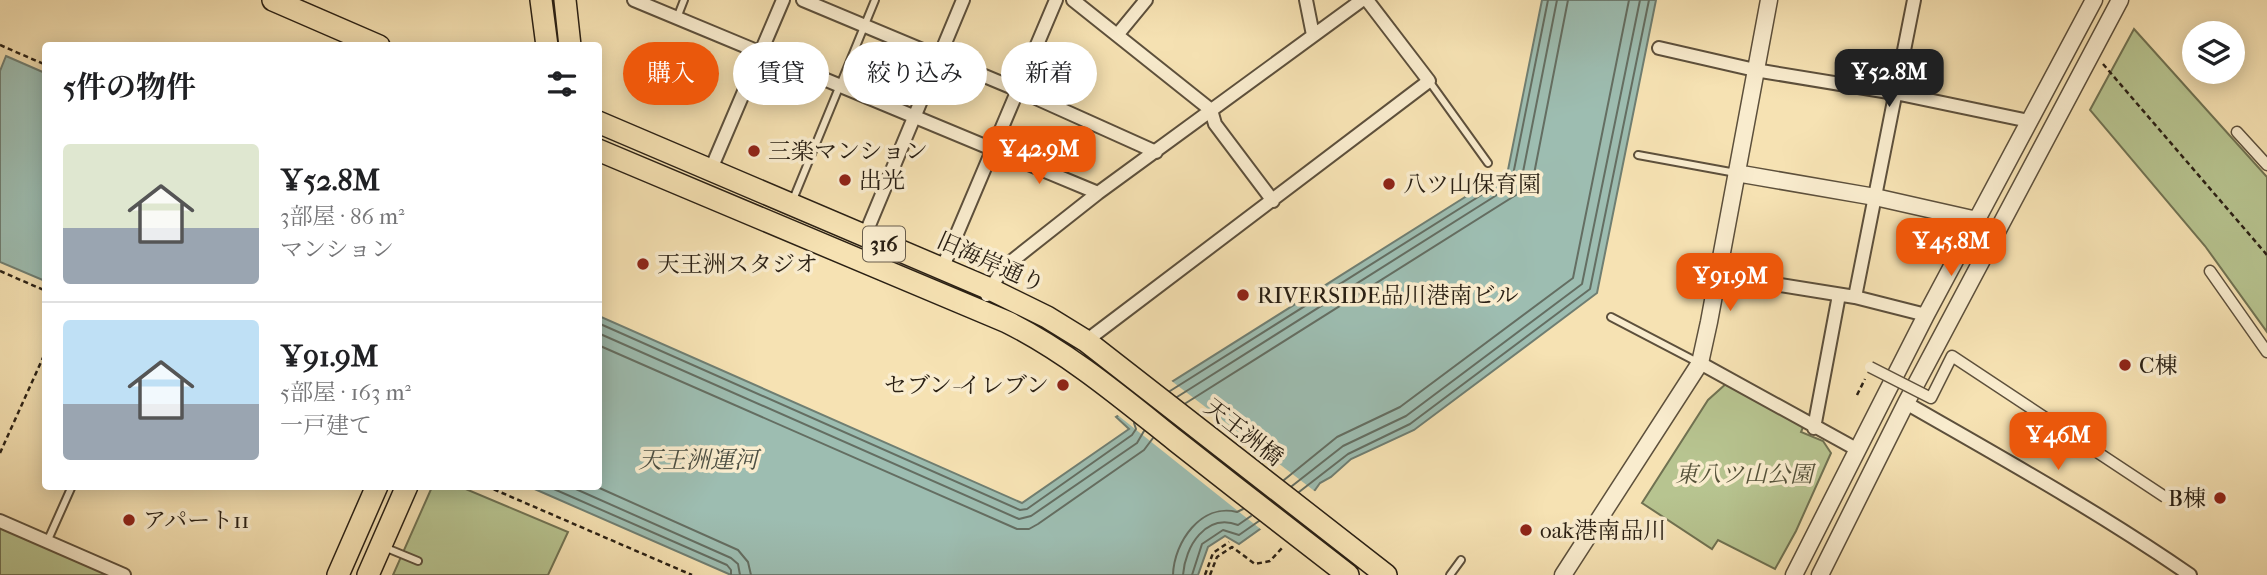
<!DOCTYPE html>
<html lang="ja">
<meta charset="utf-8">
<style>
:root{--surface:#fff;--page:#f2f2f2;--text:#202124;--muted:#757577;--line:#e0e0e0;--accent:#ea580c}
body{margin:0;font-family:"IM FELL French Canon","Noto Serif JP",serif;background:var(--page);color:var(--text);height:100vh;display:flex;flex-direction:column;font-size:26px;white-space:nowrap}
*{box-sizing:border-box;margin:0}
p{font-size:23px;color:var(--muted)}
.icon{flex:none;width:38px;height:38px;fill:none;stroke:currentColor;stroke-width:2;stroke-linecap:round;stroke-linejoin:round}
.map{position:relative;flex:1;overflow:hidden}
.details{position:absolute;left:42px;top:42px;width:560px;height:448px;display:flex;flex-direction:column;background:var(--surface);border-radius:7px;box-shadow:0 4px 18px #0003}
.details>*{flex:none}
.banner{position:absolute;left:623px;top:42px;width:665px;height:63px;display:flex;gap:14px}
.fabs{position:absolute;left:2182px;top:21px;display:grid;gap:14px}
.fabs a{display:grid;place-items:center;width:63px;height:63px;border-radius:50%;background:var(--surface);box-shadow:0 4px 18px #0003;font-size:35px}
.price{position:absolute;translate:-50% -60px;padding:0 16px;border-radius:14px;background:var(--accent);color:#fff;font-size:23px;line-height:46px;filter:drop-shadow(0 2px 4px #0008)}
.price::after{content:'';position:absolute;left:50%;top:42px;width:21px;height:16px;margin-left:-10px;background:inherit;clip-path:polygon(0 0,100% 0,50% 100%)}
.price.selected{background:#222;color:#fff}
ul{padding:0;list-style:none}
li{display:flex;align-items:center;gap:21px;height:175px;padding:0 21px}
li+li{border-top:2px solid var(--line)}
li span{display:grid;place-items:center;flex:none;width:196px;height:140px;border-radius:7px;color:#555}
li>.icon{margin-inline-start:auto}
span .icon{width:84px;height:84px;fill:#fffc;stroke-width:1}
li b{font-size:30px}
h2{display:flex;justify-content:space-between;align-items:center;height:84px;padding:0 21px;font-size:30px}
.tag{padding:0 24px;border-radius:32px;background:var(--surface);box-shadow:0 4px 18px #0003;font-size:24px;line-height:63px}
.tag.selected{background:var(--accent);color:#fff}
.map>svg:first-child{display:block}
.green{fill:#b7c490;stroke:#707252;stroke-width:2}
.water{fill:#9dbdb1;stroke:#6f7e72;stroke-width:2}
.pier{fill:#f6e2b3}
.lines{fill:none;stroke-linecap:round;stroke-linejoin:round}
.shore{stroke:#646e62;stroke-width:2}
.service-casing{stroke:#5d503c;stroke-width:10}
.pedestrian-casing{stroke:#5d503c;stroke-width:13}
.minor-casing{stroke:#5d503c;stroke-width:16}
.tertiary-casing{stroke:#5d503c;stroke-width:19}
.primary-casing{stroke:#2a2014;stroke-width:24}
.trunk-casing{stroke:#2a2014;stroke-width:24}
.path{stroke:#2a2014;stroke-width:2.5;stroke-dasharray:5 3.5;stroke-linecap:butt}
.service{stroke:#f9ecce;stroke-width:6}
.pedestrian{stroke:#f9ecce;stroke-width:10}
.minor{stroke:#f9ecce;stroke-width:12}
.tertiary{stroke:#f9ecce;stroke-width:16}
.primary{stroke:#f6e2b3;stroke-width:21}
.trunk{stroke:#f6e2b3;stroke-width:21}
.pedestrian-bridge-casing{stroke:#5d503c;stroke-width:13;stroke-linecap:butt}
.pedestrian-bridge{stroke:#f9ecce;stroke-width:10}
.poi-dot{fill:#8f2418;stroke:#f9ecce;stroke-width:2.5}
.labels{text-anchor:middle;stroke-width:7;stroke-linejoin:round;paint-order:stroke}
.shield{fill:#f9ecce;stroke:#685d4c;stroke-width:2}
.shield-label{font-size:21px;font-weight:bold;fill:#2a2014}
.poi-label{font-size:23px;fill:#2a2014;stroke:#f9ecce;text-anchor:start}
.street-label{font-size:23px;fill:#2a2014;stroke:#f9ecce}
.park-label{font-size:23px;font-style:italic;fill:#545139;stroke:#f9ecce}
.water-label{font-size:24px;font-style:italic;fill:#4c4f43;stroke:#f9ecce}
</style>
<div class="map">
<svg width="2267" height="575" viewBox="0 0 2267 575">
<rect width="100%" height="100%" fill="#f6e2b3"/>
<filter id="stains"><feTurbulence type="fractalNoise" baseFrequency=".00286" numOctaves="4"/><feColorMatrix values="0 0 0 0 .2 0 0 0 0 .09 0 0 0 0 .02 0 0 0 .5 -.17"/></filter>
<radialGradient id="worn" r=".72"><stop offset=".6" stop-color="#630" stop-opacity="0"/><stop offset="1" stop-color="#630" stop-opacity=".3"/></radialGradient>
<path class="green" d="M2134,29L2267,177V332L2205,246L2090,110Z
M1728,382L1804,425L1801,432L1823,441L1831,453L1796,531L1775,569L1718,540L1712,549L1642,503L1708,400Z
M432,487H461L568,532L548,575H393Z
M0,521L124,575H0Z"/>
<path class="water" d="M1542,0H1656L1597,293L1414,430L1351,459L1331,477L1320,483L1315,490L1239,544L1225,536L1208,547L1198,575H731L530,487L598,486L599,316L1022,503L1129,429L1116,417L1508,170Z
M6,56L45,73V281L0,262V71Z"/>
<path class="pier" d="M1169,379L1317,493L1263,531L1115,413Z"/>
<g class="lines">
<path class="shore" d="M598,323L1020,510L1027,509L1132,435L1136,429L1134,423
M598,333L1019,519L1031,516L1137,443L1144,431
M598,345L1017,529H1029L1038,524L1144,450L1153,438
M1170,391L1513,175L1548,0
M1177,397L1519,181L1523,172L1557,0
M1186,403L1527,188L1534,174L1568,0
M1284,480L1337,437L1400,407L1573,278L1629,0
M547,486L727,565L731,570V575
M569,486L731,558L738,564L740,575
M595,486L738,550L748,562L751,575
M1292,486L1343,446L1406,416L1582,284L1640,0
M1299,492L1348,454L1410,424L1590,289L1649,0
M1173,575C1174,542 1201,503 1237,512L1243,509
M1183,575C1185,546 1206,513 1238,525L1251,516
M1192,575L1202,544L1223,530L1239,535L1259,521"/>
<g class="service-casing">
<path id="service" d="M677,18L684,0
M1429,81L1488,163
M1638,155L1736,173
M792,202L875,0
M1611,317L1699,363
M47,542L72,486
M384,547L418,561
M1450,575L1461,560"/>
</g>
<g class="pedestrian-casing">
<path id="pedestrian" d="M2237,132L2267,165
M2210,271L2267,352"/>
</g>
<g class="minor-casing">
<path id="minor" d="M634,0L1098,193
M803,0L1018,90L1156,152
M1073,0L1211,110L1215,124L1273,201
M1306,0L1313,35
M1118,34L1146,0
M1659,48L1755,70L1895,93L2029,121
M711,169L783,0
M865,235L963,0
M942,269L1056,0
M1718,275L1855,297L1926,315
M987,295L1003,268L1098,193L1362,0
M1855,297L1914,0
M1086,341L1429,81L1367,0
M1700,363L1858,450
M1906,403C2002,458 2099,512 2190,575
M1814,428L1839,295
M0,521L124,575"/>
</g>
<g class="tertiary-casing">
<path id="tertiary" d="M1736,173L1875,197L1977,220
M1563,575L1700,363L1709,322L1769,0
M1794,575L1926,315L2094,0
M1820,575L1906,403L2120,0"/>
</g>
<g class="primary-casing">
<path id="primary" d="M598,122L990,289L1047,317L1086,341L1386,575
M598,150L1007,322C1069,353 1122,398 1176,441C1233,486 1291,531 1348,575
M338,575L377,486
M368,575L407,486"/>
</g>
<g class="trunk-casing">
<path id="trunk" d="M273,0L379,46
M541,0L547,46
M565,0L570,46"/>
</g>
<path class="path" d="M0,45L46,65
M2103,64L2267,255
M0,271L46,291
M1857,395L1865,379
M0,453L46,351
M486,486L692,575
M1205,575L1213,553L1229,542
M1210,575L1217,557L1232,547L1255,564L1270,561L1282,548"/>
<use href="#service" class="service"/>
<use href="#pedestrian" class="pedestrian"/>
<use href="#minor" class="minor"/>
<use href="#tertiary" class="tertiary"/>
<use href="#primary" class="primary"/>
<use href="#trunk" class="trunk"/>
<g class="pedestrian-bridge-casing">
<path id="pedestrian-bridge" d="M1870,367L1931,398L1952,356L2165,497"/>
</g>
<use href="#pedestrian-bridge" class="pedestrian-bridge"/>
</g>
<g class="poi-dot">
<circle cx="754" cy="151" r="7"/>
<circle cx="845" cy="180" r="7"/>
<circle cx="1389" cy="184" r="7"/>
<circle cx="643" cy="264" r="7"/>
<circle cx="1243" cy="295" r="7"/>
<circle cx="2125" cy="365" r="7"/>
<circle cx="1063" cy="385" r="7"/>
<circle cx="2220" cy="498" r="7"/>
<circle cx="129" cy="520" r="7"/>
<circle cx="1526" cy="530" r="7"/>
</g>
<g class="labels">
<rect class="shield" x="863" y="226.5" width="42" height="35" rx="5"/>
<g class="shield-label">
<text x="884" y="251">316</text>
</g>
<g class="poi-label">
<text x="768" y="159">三楽マンション</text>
<text x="859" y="188">出光</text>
<text x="1403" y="192">八ツ山保育園</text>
<text x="657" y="272">天王洲スタジオ</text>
<text x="1257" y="303">RIVERSIDE品川港南ビル</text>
<text x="2139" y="373">C棟</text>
<text x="1049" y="393" text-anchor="end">セブン-イレブン</text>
<text x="2206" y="506" text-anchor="end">B棟</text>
<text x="143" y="528">アパート11</text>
<text x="1540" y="538">oak港南品川</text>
</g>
<g class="street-label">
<text transform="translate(991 262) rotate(24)" y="8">旧海岸通り</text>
<text transform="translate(1244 432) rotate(38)" y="8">天王洲橋</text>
</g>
<g class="park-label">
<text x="1744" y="482">東八ツ山公園</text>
</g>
<g class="water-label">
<text x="698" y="468">天王洲運河</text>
</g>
</g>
<rect width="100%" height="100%" filter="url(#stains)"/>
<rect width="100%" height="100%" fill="url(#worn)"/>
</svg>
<div class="fabs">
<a><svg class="icon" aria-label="layers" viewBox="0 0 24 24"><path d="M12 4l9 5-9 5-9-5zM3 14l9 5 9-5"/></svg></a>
</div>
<b class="price selected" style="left:1889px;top:109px">¥52.8M</b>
<b class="price" style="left:1039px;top:186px">¥42.9M</b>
<b class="price" style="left:1951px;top:278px">¥45.8M</b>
<b class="price" style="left:1730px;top:313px">¥91.9M</b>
<b class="price" style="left:2058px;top:472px">¥46M</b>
<div class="banner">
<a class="tag selected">購入</a>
<a class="tag">賃貸</a>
<a class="tag">絞り込み</a>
<a class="tag">新着</a>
</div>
<section class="details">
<h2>5件の物件<svg class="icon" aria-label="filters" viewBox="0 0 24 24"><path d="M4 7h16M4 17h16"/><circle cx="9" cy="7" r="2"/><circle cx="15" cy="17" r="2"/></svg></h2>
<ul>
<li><span style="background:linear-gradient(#dfe7d0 60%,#9aa5b1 0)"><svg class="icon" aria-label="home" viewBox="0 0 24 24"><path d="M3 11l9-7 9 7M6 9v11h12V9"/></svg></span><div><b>¥52.8M</b><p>3部屋 · 86 m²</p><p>マンション</p></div></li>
<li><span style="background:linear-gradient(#bfe0f5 60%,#9aa5b1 0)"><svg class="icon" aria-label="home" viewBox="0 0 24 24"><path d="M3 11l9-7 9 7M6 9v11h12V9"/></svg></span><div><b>¥91.9M</b><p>5部屋 · 163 m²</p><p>一戸建て</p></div></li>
</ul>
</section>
</div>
